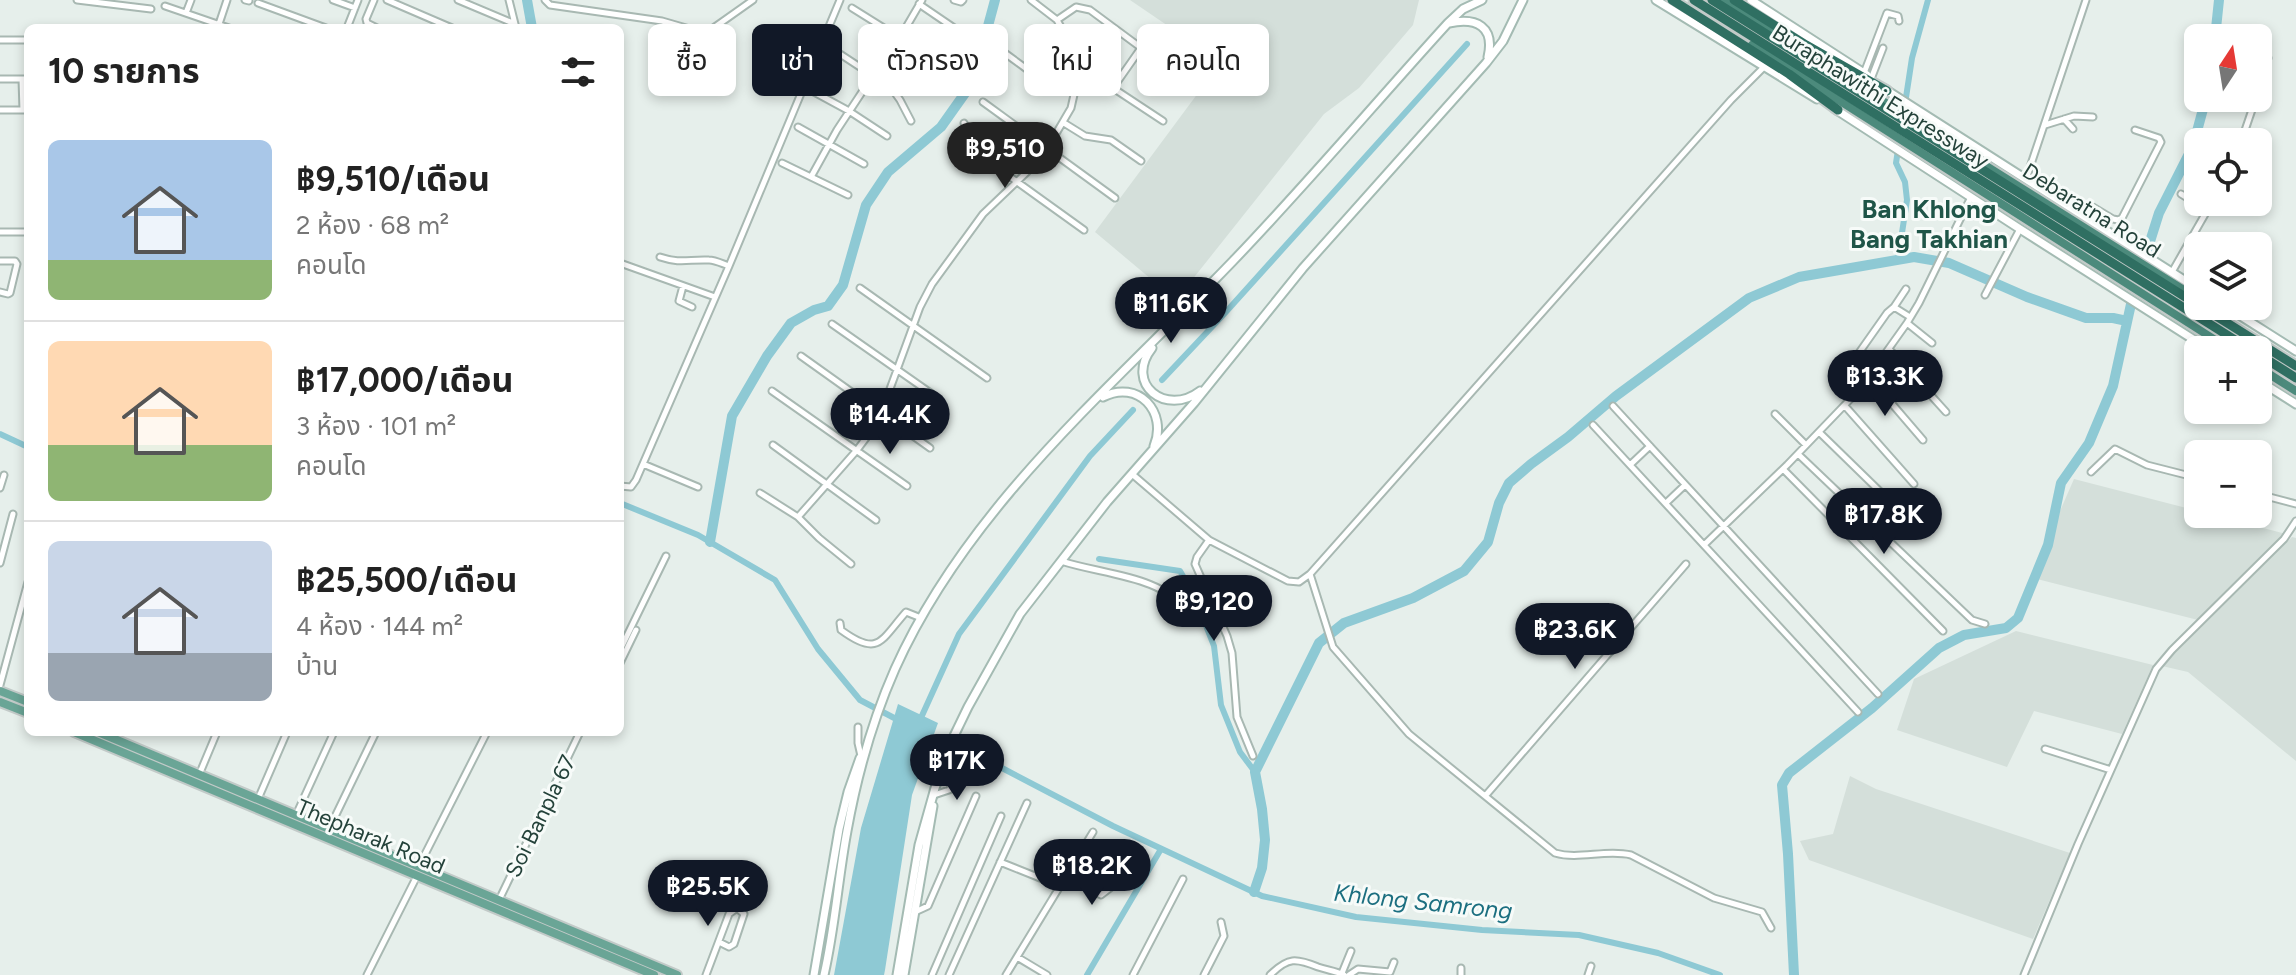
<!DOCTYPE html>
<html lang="th">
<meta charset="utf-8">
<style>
:root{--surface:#fff;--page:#f2f2f2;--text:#222;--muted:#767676;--line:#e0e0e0;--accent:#111827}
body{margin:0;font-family:Figtree,"Noto Sans Thai",sans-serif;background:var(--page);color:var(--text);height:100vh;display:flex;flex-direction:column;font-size:30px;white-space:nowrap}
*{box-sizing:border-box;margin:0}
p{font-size:26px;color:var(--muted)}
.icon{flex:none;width:44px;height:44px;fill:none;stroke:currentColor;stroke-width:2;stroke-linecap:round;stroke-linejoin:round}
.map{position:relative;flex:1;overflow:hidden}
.details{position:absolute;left:24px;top:24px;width:600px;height:712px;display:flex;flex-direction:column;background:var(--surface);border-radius:12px;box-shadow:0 4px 12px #0003}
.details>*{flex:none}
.guide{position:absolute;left:648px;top:24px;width:760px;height:72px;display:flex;gap:16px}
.needle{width:52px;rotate:12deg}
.buttons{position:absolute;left:2184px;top:24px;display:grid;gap:16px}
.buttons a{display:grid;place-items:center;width:88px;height:88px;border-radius:12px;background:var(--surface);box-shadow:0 4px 12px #0003;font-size:40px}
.price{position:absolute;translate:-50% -68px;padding:0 18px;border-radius:28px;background:var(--accent);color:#fff;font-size:26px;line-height:52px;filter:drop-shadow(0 2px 4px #0008)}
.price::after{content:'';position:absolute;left:50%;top:48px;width:24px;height:18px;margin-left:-12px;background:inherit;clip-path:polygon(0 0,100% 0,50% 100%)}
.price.selected{background:#222;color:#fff}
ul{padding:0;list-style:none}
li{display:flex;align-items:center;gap:24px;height:200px;padding:0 24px}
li+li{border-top:2px solid var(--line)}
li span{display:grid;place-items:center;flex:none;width:224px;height:160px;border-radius:12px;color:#555}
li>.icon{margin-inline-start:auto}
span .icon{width:96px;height:96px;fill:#fffc;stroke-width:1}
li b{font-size:34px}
h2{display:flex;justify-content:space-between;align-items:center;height:96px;padding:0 24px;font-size:34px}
.tag{padding:0 28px;border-radius:12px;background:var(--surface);box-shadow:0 4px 12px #0003;font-size:28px;line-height:72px}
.tag.selected{background:var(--accent);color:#fff}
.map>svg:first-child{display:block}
.built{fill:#d4dfda}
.water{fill:#8ec9d4}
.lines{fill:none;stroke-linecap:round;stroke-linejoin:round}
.canal{stroke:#8ec9d4;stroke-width:6}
.river{stroke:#8ec9d4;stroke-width:10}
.minor-casing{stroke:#a8b8b2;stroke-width:9}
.secondary-casing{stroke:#a4bbb3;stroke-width:11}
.primary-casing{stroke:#c2cac8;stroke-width:12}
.trunk-casing{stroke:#c2cac8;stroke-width:12}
.motorway-casing{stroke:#c2cac8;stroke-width:13}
.minor{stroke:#fff;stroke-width:5}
.secondary{stroke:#fff;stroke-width:7}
.primary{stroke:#6aa596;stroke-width:8}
.trunk{stroke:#4c8a7c;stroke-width:8}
.motorway{stroke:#2f6f62;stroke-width:9}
.labels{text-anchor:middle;stroke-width:6;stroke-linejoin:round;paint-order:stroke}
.street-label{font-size:22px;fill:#24423a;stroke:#f7fbf9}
.water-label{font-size:24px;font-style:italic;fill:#1c6f80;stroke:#f7fbf9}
.quarter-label{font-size:26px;font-weight:bold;fill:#1f5548;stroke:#f7fbf9}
</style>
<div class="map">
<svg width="2296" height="975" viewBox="0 0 2296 975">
<rect width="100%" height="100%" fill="#e6efeb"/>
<path class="built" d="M1130,0H1419L1413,25L1359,88L1324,114L1176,300L1095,232L1221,62Z
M2074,479L2198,511V514H2210L2286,534L2198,620L2037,579L2046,562L2060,511Z
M2292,537L2296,538V761L2188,672L2162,666Z
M2016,631L2153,665L2122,734L2034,711L2007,767L1897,730L1914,679Z
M1850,776L1876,789L2070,853L2033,939L1809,860L1800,841L1833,834Z"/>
<path class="water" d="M898,704L938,723L912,795L885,970L884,975H834L861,828Z"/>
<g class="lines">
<path class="canal" d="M1898,259L1907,200L1905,182L1896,163L1912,58L1928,0
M1162,380L1225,313L1467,44
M0,434L28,447
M620,503L698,535L775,580L818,649L860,700L898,720
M1099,559L1180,571L1194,595L1214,646L1221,705L1240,752L1255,772
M920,720L959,634L1090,456L1133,410
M926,734L1002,768L1113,826L1262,896L1356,917L1482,930L1579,935L1658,953L1720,975
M1087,975L1161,849"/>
<path class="river" d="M527,0L532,28
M2215,38L2219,0
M2147,251L2159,213L2193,146L2206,98
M710,542L732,416L767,356L791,323L814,310L828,306L843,285L866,205L888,172L941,127L980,72L988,26L995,0
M1254,892L1262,868L1265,840L1262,809L1255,772L1319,643L1344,623L1413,598L1464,571L1488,542L1499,503L1509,483L1531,464L1568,437L1616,396L1749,298L1799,277L1914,257L1949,263L2027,297L2086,318H2113L2127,321
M1794,975L1788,854L1782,785L1789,773L1872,708L1939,648L1964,635L2006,628L2018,618L2048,545L2061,483L2089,443L2113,386L2131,304"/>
<g class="minor-casing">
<path id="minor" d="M77,0L151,9
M245,0L249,1
M333,0L355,8
M374,0L366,19L367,23L377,28
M387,0L452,28
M458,0L515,24
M509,0L516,28
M545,0L550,5L662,21L700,32L712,29L753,0
M954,0L961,2L963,0
M258,3L326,28
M919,4L966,36
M165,6L229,28
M852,8L900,38
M186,13L191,0
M1057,20L1076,7L1090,10L1194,87
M219,24L227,0
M347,28L358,0
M0,40H28
M898,42L950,79
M834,50L875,77
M1002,51L1028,70L1045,78L1113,88L1163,121
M2258,51L2265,53L2268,58L2258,93
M1764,67L1731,100L1310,574L1333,647L1388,710L1409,734L1555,853C1579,860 1606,849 1631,855L1714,898L1762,912L1771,928
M880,72L900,100L911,121
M1864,73L1887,13L1898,16L1899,21
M0,79H28
M22,79L23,110
M1871,79L1883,48
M1113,88L1141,48
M814,92L849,111L887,136
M983,102L1115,198
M0,110H28
M2064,119L2073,129
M964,123C968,132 967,143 970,148L1084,230
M1064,123L1085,136L1111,140L1141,161
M2045,125L2074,116L2093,117
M798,127L864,164
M2241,142L2256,98
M782,163L848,195
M811,177L837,130L866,86L880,72L922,0
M2026,179L2086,0
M2181,194L2207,210
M2077,212L2081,206L2093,207L2113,219L2118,220L2122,218L2161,142L2159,138L2135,130
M0,232H28
M660,257C681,264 689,259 709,260C715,260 723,264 729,266
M0,261H15L17,264L10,293L8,294L0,292
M620,263L715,297
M2172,272L2212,202
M683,286L679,301L692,307
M860,288L987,378
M1985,295L2020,229
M1894,307L1906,289
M1907,323L1932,343
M832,324L932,394
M1889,349L1946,412
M801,356L930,448
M1856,357L1887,313L1894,307L1910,317
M1869,377L1923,440
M772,391L907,486
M1613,406L1878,694
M1845,406L1914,484
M1775,414L1806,445
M1593,425L1858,712
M1819,432L1899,510
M773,445L876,520
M1798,454L1972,620L1985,624
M643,464L698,487
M1631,464L1650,446
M1783,469L1943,631
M2091,472L2115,449L2147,465L2198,478
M1132,474L1209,540L1288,581L1299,582L1310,574
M620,486L631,487L636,480L729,266L840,0
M0,488L4,475
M760,493L798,517L819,538L851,564
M2258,494L2296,504
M1666,503L1685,485
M798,517L857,450L869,434L887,397L920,307L932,284L983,214L1027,172L1047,149L1071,108L1078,77L1072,47L1057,20L1031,0
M1209,540L1197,557L1195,564L1227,636L1232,653L1237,717L1253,756
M1705,544L1787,465L1860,389L1907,323L1919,303L1971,197
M1061,561C1104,575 1162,575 1191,614
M0,563L13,514
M840,623L841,630C879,658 881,640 906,612L921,618
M620,650L666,556
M620,663L636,630
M0,685L28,582
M858,727V743L861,756
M2045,749L2111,770
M199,775L217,732
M934,795L949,790L958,778
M1486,795L1686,564
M258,799L287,732
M296,815L334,732
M329,829L376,732
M1000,862L1060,886
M419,866L487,732
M1065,877L1101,895L1114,885
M499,900L580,732
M915,912L928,906L976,796
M719,942L729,947L734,944L744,914L737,908
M1017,957L1047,975
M1342,973L1351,951
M367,975L417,876
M706,975L729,914L737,908L743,889L740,885
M932,975L1001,816
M949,975L1027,803
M1006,975L1093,832
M1133,975L1183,879
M1204,975L1224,936L1221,922
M1270,975C1288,957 1296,958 1318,967C1327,970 1336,971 1344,975
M1349,975L1358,969L1390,972L1394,962
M1461,975V968
M1588,975L1591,966
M2024,975L2078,844L2156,669L2172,650L2284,539L2296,521"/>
</g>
<g class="secondary-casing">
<path id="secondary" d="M1656,0L1817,99
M1751,0L1867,75
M1449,23C1477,17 1495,27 1488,57
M1883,88L2198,289
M1835,109L2020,229L2210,350
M2225,306L2296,351
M1152,348C1124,384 1166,417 1200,391
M2258,380L2296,404
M1103,397C1138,379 1168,412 1154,446
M814,975L839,829L848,792L860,758
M824,975C835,928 838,879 847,831C857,776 872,721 895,669C968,506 1112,387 1233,261C1307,184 1376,102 1448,23L1463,9L1482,0
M897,975L919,845L935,788L953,738L968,707L1020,614L1107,502L1194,403L1303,268L1486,63L1503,41L1523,0
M904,975L933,806"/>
</g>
<g class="primary-casing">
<path id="primary" d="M0,691L28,702
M0,702L28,713
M74,732L654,975
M98,732L677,975"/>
</g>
<g class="trunk-casing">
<path id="trunk" d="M1722,0L2198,299
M1752,45L2231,350
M2258,367L2296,391"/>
</g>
<g class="motorway-casing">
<path id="motorway" d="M1672,0L1789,74L1838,110
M1694,0L2251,350
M1712,0L2198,305
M1734,0L1806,45L1887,91
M2200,306L2296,366
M2258,354L2296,378"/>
</g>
<use href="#minor" class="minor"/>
<use href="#secondary" class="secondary"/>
<use href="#primary" class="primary"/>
<use href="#trunk" class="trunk"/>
<use href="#motorway" class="motorway"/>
</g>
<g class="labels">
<g class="street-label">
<text transform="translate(1881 96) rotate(32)" y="8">Buraphawithi Expressway</text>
<text transform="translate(2092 210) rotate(32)" y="8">Debaratna Road</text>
<text transform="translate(540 816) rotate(-64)" y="8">Soi Banpla 67</text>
<text transform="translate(371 836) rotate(23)" y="8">Thepharak Road</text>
</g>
<g class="water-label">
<text transform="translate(1423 902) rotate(6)" y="8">Khlong Samrong</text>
</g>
<g class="quarter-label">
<text x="1929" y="218">Ban Khlong<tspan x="1929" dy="30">Bang Takhian</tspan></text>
</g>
</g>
</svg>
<div class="buttons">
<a><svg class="needle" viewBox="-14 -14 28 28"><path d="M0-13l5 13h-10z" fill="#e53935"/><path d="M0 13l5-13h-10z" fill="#767676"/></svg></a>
<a><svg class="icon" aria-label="locate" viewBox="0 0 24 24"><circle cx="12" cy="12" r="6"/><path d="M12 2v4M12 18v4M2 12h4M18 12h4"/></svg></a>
<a><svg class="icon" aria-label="layers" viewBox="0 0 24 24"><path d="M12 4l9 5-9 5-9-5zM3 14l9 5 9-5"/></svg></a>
<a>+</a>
<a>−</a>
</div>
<b class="price selected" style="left:1005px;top:190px">฿9,510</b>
<b class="price" style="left:1171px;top:345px">฿11.6K</b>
<b class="price" style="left:1885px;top:418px">฿13.3K</b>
<b class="price" style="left:890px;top:456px">฿14.4K</b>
<b class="price" style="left:1884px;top:556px">฿17.8K</b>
<b class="price" style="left:1214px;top:643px">฿9,120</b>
<b class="price" style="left:1575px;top:671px">฿23.6K</b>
<b class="price" style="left:957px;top:802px">฿17K</b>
<b class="price" style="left:1092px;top:907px">฿18.2K</b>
<b class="price" style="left:708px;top:928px">฿25.5K</b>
<div class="guide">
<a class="tag">ซื้อ</a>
<a class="tag selected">เช่า</a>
<a class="tag">ตัวกรอง</a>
<a class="tag">ใหม่</a>
<a class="tag">คอนโด</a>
</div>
<section class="details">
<h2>10 รายการ<svg class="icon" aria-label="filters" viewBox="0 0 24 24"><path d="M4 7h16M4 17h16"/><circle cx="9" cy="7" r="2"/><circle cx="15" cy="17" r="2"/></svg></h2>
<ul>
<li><span style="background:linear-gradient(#a9c7e8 75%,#8fb573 0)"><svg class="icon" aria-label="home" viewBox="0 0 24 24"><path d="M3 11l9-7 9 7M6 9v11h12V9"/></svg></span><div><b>฿9,510/เดือน</b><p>2 ห้อง · 68 m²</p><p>คอนโด</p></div></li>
<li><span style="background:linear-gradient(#ffd9b3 65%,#8fb573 0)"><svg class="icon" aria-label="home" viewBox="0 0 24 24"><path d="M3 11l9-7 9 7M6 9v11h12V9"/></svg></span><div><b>฿17,000/เดือน</b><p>3 ห้อง · 101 m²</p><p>คอนโด</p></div></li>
<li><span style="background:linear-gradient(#c9d6e8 70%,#9aa5b1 0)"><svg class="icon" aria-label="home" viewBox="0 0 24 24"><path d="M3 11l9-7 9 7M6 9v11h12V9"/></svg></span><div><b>฿25,500/เดือน</b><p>4 ห้อง · 144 m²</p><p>บ้าน</p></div></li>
</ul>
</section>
</div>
